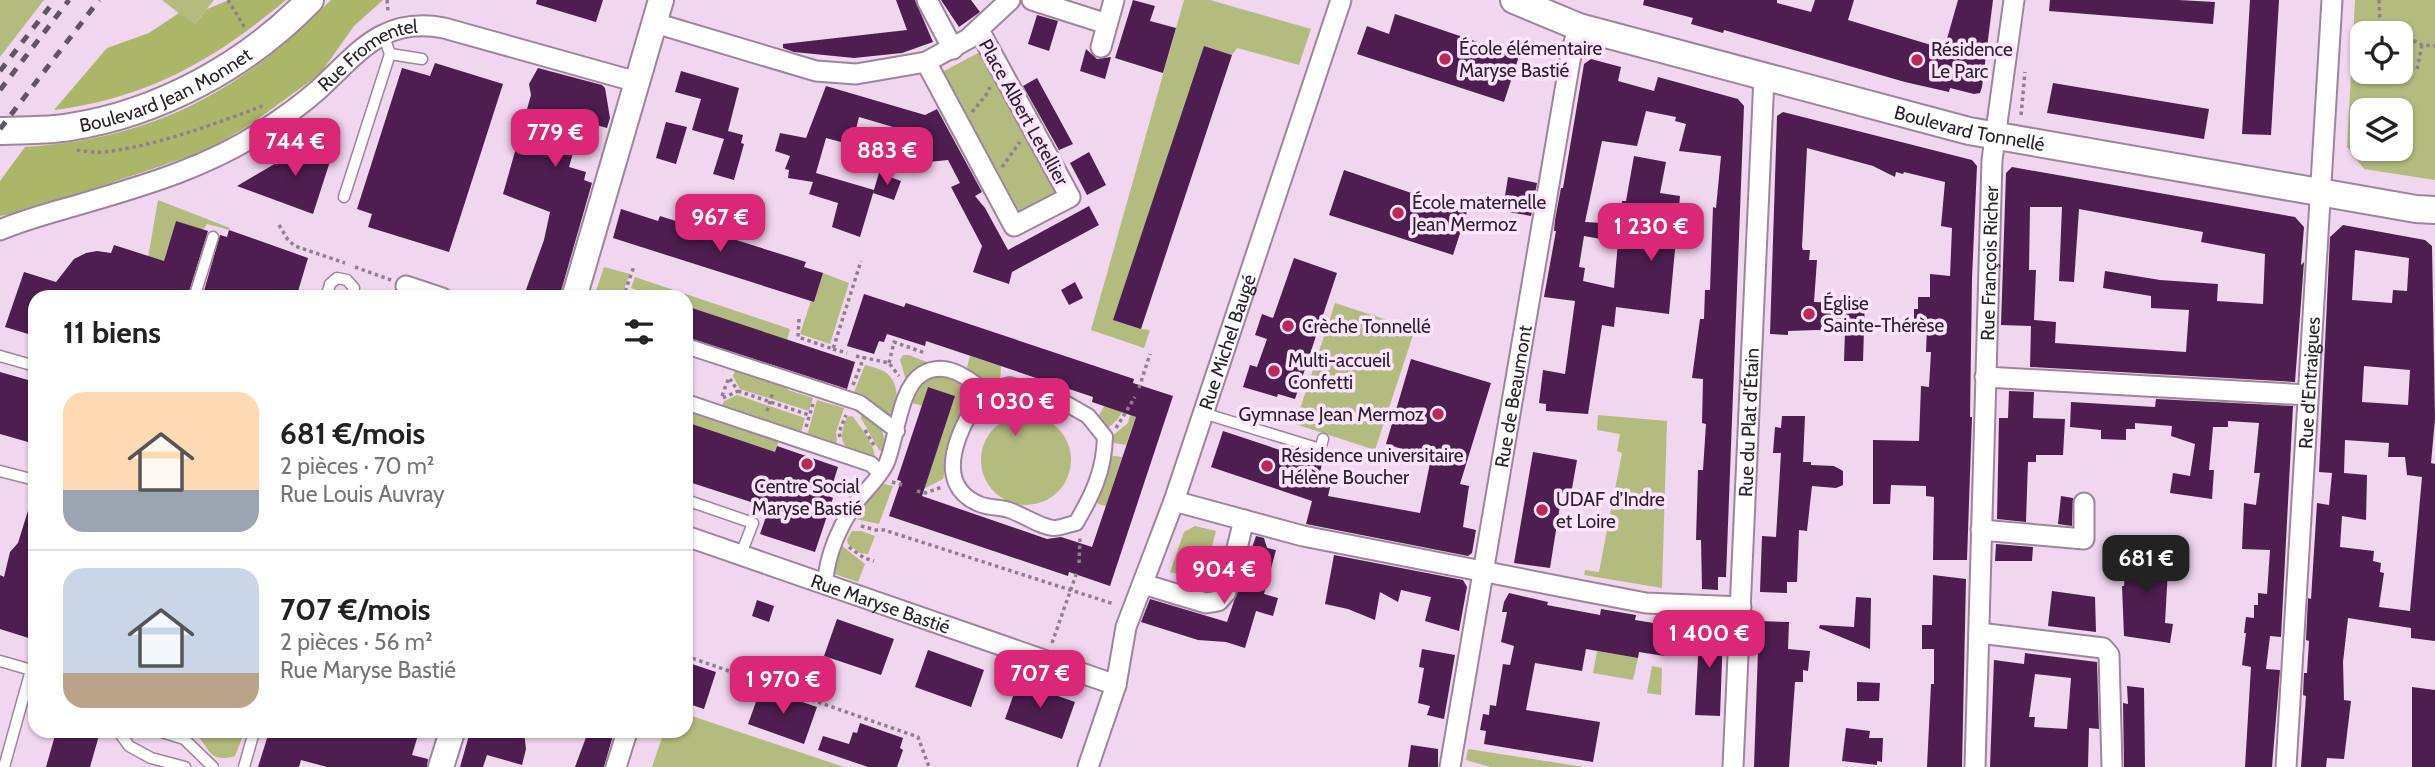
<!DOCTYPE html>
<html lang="fr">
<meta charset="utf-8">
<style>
:root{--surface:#fff;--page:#f6f6f6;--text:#222;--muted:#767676;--line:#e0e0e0;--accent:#db2777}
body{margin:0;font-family:Cabin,sans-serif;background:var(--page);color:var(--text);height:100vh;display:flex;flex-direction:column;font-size:26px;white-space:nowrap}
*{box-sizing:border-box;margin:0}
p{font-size:23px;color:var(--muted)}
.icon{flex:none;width:38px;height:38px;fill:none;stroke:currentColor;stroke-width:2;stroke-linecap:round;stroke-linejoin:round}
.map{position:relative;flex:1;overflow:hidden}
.panel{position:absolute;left:28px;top:290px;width:665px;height:448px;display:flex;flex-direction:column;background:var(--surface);border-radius:21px;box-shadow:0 2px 5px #0004}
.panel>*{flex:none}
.fabs{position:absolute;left:2350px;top:21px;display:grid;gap:14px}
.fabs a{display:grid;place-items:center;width:63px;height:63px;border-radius:14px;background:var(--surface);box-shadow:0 2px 5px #0004;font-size:35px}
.price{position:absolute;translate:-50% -60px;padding:0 16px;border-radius:14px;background:var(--accent);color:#fff;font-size:23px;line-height:46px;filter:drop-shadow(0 2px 4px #0008)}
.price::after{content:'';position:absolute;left:50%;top:42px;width:21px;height:16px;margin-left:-10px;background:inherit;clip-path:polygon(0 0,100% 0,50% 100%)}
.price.current{background:#222;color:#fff}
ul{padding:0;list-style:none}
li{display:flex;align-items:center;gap:21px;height:175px;padding:0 35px}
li+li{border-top:2px solid var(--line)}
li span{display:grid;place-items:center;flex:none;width:196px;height:140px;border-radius:21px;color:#555}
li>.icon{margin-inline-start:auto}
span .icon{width:84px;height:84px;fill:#fffc;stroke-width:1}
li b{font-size:30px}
h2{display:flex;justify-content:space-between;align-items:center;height:84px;padding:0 35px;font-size:30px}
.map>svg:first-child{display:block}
.green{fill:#b3bb7f;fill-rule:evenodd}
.forest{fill:#acb669}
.building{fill:#4e1e50;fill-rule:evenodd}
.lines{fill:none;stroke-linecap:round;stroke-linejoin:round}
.service-casing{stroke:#9e859d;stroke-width:13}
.pedestrian-casing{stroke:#9e859d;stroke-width:18}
.minor-casing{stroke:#9e859d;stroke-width:23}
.tertiary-casing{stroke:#9e859d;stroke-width:28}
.secondary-casing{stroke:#9e859d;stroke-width:30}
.path{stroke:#917f90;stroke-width:3.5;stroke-dasharray:3.5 3.5;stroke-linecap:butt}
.service{stroke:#fff;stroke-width:10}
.pedestrian{stroke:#fff;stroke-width:14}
.minor{stroke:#fff;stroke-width:19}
.tertiary{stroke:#fff;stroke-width:24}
.secondary{stroke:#fff;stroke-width:26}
.rail{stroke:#625461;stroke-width:5;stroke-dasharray:9 9;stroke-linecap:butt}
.poi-dot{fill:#b92a58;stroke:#fee4fe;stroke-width:2.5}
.labels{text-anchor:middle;stroke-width:7;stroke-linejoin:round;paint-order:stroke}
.poi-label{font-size:19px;fill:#2b222b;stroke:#fee4fe;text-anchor:start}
.street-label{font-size:19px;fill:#2b222b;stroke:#fee4fe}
</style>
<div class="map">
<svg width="2435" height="767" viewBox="0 0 2435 767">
<rect width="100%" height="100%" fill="#f1d6f0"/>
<path class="green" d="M0,0H44L0,57Z
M162,0H214L194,25Z
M1184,0H1210L1311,29L1299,65L1237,48L1232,55L1204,46L1141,329L1150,330L1144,348L1091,330Z
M2355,0H2435V180L2364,169L2347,147ZM2401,33V72H2362V33ZM2362,110H2401V149H2362Z
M978,53L984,54L1055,187L1054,193L1018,212L1013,210L942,79L944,71Z
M158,200L230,228L229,230L207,224L203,230L176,221L153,297L141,298Z
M604,267L630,274L621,297H594Z
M823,273L849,283L830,344L800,334L811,301L814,302Z
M635,277L790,329L787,340L686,306V298L660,297L631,288Z
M1335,303L1415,329L1375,450L1295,424Z
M903,355H909L929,363L906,380L900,360Z
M970,356L1001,366L1000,383L992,385L972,376L967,367Z
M865,365C888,370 897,377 897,402C897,409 897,412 894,418H888L879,408L853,395Z
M736,368L788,385V390L813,398L809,411L740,389L733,376Z
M943,372L969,386L973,395L951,445L943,479L924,489L955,396L928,387L922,406L913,403L911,399L924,379Z
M737,395L805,418L800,436L721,409L724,401Z
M817,400L844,408L836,432L837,441L835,447L807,436Z
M1107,401L1125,408L1117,420L1108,428L1097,419Z
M686,406L780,437L775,452L686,422Z
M861,413C879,422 887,432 885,453L879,450L861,418Z
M981 460a45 45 0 1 1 90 0a45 45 0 1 1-90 0Z
M1130,415L1136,417L1126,445L1114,443L1111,437L1128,423Z
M1598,415L1667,421L1662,588L1584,575L1585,570L1599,572L1622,453L1617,451L1620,434L1597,430Z
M852,416C861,427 876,446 875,460C850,450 833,449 847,417Z
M1108,455L1122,457L1106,506L1098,504L1096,500Z
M884,484L893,486L879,524L856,519L875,487Z
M1195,526L1216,531L1203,581L1170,572L1184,532Z
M852,531H861L875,536L868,554L860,553L848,544L847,539Z
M841,545L865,564L858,582L832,573Z
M1597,651L1638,658L1633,680L1593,673Z
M1652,666L1662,668L1661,695L1647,693Z
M686,714L844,767H652L664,732H686Z
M192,732H244V733L235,756C205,765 210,742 192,732Z
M1468,749L1584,767H1490L1466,760Z"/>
<path class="forest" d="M229,0H286C214,60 148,98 54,110L107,48L149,33L179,13L195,24L207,9Z
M331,0H383L354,26L320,74L248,126L205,151L28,211L0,216V181L25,147C154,139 242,91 331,0Z"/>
<path class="building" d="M537,0H603L596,22L536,4Z
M896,0H915L933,42L902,53L854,58L794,52L783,48V44L907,30Z
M941,0H971L980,12L959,27Z
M1133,0L1155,6L1150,21L1176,28L1163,73L1115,58Z
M1644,0H1777V3L1811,12L1815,0H1854L1848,20L1941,48L1942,45L1945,46L1958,0H1993L1982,87L1980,93L1974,94L1950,88L1949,92L1905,82L1724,30L1723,33L1691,24L1693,18L1643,5Z
M2050,0H2178L2215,2L2213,24L2049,11Z
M2250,0H2279L2271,135L2242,134Z
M1395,14L1519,56L1504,102L1357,54L1367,26L1389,34Z
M1037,15L1058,21L1049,51L1028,44Z
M1204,46L1232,55L1141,329L1113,320Z
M1086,49L1097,59L1111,57L1105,79L1080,71Z
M1591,59L1621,67L1618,81L1654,91L1658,77L1738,99L1744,106L1726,577H1718V590L1702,589L1701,540H1696L1698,470H1703L1706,424L1702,423L1703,379L1692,378L1700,319H1704L1705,290H1710L1713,207L1716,208L1721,156L1679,151L1686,124L1675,121L1676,117L1646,111L1637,146L1602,141L1585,222L1620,224L1622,201H1626L1634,156L1666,162L1660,193L1680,196L1669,314L1616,307L1614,327L1602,325L1588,414L1546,411V404L1539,403L1543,370L1565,374L1575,301L1544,297L1556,231H1554L1555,220H1558H1555L1561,188H1563L1584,64ZM1584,236L1618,242L1614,288L1583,281L1585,268L1579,267Z
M435,63L503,84L449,252L368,227L372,214L357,209L402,68L430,76Z
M538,68L602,85L605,88L610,118L607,128L582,121L569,167L586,172L584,180L592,183L559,298H523L544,240L550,212L503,194L531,95L529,84Z
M681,71L739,88L728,131L743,135L741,143L744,144L734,180L713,174L724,139L692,130L701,99L675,92Z
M1037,78L1073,144L1059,150L1023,86Z
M2053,83L2209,109L2204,139L2047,113Z
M826,86L925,115L937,109L982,192L975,196L985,208L1008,250L1089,206L1099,225L1012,272L1009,284L973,272L982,246L951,187L960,183L948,160L928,162L925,157L923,162L881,166L893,127L859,117L852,145L826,138L816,173L874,190L860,237L832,227L838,203L809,194L813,182L788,178L789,170L785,169L790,156L775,151L780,133L806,138Z
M1783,112L1972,160L1977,166L1972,278L1970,417H1972L1967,560H1933L1934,497L1926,496V486L1891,485L1890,504H1873V440L1919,441L1921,386L1929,387L1931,352H1926L1927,327H1914V309H1918V297H1930V274L1950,276L1952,228L1941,226L1945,182L1904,172L1903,174L1896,172L1895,177L1873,166L1807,148L1802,247L1803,250H1810L1809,260H1817L1814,302L1847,303V297H1865L1863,361H1844L1845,331L1816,330L1788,331V335L1770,334L1777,116Z
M666,122L687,127L676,164L656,158Z
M312,142L334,149L313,214L237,186Z
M1089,152L1106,185L1087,195L1070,163Z
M2012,167L2295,217L2304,227L2301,265L2304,262L2295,382L2030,367L2031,326L2001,325L2006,173ZM2030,207H2062L2059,281L2074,282L2079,209L2203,232L2201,242L2265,254L2263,304L2217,301L2218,284L2160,280L2105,271L2103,288L2151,296V308L2189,310L2186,352L2055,343L2056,322L2034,320L2036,270H2029Z
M1344,170L1467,212L1453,255L1329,215Z
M879,173L901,181L894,200L873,193Z
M1508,177L1537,183L1531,216L1497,210L1500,196H1505Z
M621,209L658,221L660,216L806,262L804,267L823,273L814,302L613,238Z
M176,221L208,231L187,298H35V336L5,327L24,272L56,282L74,259L86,253L97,251L111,253L114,245L164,261Z
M2343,225L2425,240L2432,246L2435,419L2431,463L2435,464V641L2411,638V628L2348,618L2343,662L2344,700L2351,701L2344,759L2327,758L2326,767H2301L2306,696L2303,695L2304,673H2307L2309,641L2306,640L2308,598L2311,599L2317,503L2329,505L2332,473L2319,472L2330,237ZM2355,250L2409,258L2407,291L2393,290L2392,303L2352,300ZM2364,366L2410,370L2408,405L2362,402ZM2345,440L2389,443L2388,457H2405L2407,475L2422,477L2410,611L2379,607L2384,573L2380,572L2381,563L2373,561L2374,551L2340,547L2342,516L2366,520L2367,475L2344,473Z
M229,230L308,258L296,298H202L220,235L227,237Z
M1294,258L1337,273L1295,399L1278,394L1277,397L1243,387L1250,365L1257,367L1267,339L1255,335L1262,314L1273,318Z
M1075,282L1083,298L1069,305L1061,290Z
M864,294L904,307L906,303L1134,379L1133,383L1173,396L1110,586L1069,572L1068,576L889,516L901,481L897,480L928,387L955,396L922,496L1047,539L1061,537L1092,547L1136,417L1092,402L1093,397L926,341L925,346L887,334L884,342L879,341L874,354L847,346Z
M686,306L855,362L847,389L686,337Z
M1411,359L1491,383L1460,484L1469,486L1463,527L1476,530L1472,553L1468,556L1306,524L1312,501L1211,467L1223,431L1322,464L1319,476L1332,479L1328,496L1420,513L1431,458L1386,444Z
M0,372L35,382V444L0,434Z
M2009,391L2034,392L2033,418L2065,419L2063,455H2036V462H2028L2026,522L1997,519L1999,418H2008Z
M2156,399L2293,406L2281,637L2270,636L2266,669L2280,670L2272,767H2245L2251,667L2242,665L2246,633H2244L2246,617L2254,618V605H2258V593L2267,594L2270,550L2242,549L2244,503L2256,505L2260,473H2254L2259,423L2228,421V427H2213L2209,470H2214L2212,499L2170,493L2173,473L2190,476L2195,444L2171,436L2172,426L2135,423V429H2126V440L2101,439V430L2070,427L2071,402L2155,407Z
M1782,416H1805L1803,462H1811V465L1834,466L1843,471V485L1836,488L1812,486L1807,531L1799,530L1797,582H1787V593L1760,592L1762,536L1776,537L1781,453H1773L1775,427L1781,428Z
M686,422L775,452L777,446L838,467L829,496L833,498L815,552L760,534L769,508L686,481Z
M1533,452L1577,460L1571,494L1562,493L1550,568L1514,563Z
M2061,496L2073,498L2072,526L2058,524Z
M31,501H35V640L0,629V575L4,577L10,552L18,543Z
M1256,536L1264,538L1267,548L1276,550L1264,594L1278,598L1273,616L1256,611L1245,648L1226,642L1198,640L1141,622L1150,599L1227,622Z
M1996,544L2033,547L2032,561H1995Z
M2127,546L2169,551L2165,623L2173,624L2170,643L2124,636L2122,586H2124Z
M1334,555L1463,580L1467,587L1459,631L1425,621L1431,597L1401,590L1398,602L1380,592L1375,620L1348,609L1325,604Z
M1933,575L1966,579L1962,767H1927L1931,684H1934V649H1922V625H1932Z
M2052,591L2095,597L2096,632L2048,626Z
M1509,593L1548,602L1547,605L1600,615L1601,609L1636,615L1635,620L1666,625L1664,656L1639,652L1638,658L1586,649L1582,671L1535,663L1526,710L1600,722L1593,762L1484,744L1486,731L1480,730L1483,714L1489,715L1490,705L1496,706L1503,664L1510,665L1514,646L1501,642L1507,612H1502L1504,602Z
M1856,597L1871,598L1870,649L1819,628L1820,625L1854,627Z
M757,600L774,606L769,622L752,616Z
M837,619L894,639L881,675L824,656Z
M1700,619H1716L1715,633H1723L1720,716L1695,715Z
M1759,621L1789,622L1788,649L1810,651L1808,671L1803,670V682H1795L1789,767H1754Z
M1422,649L1455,655L1444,719L1427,715L1430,706L1418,703L1424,668L1419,667Z
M928,650L984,670L971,707L915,687Z
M2025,653L2097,662L2099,729L2089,728L2088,767H1990L1994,660L2024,664ZM2035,674L2071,678L2067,729L2034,727L2035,717H2029Z
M686,662L716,672L704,709L686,703Z
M1018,682L1075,702L1062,739L1005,719Z
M1857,682L1880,683L1879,701H1857Z
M2127,686L2144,688L2145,767H2124L2123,703L2128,704Z
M2412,687L2435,690V767H2412Z
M761,688L817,707L804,744L748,724Z
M860,723L903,738L900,748L903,750L897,767H868L818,750L823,736L849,744L853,732L857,733Z
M1846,728L1870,731L1869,738H1883L1882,762L1877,761V765L1842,761Z
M56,732H100L90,767H46Z
M269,732H419L412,755L428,759L427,767H327L301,760L299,767H258Z
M470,732H524L526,749L522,765L487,755L483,767H460Z
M588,732H614L604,767H575Z
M1411,745L1438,749V767H1408Z"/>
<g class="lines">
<g class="service-casing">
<path id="service" d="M390,54L422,59
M344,197L390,54L383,34
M194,298L213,237
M326,298L330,284L337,278L347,280L354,288L351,298
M0,356L35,366
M1203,413L1320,449L1323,439
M0,471L35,480
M686,500L753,523L741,554
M0,661L35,671
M119,732L129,746L151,758L185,767
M162,732L184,739L213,767
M4,767L31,670
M244,767L254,732"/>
</g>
<g class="pedestrian-casing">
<path id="pedestrian" d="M686,346L860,403L897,431
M1010,385L1060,400L1088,416L1105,437C1104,471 1093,494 1076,523C1069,524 1061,528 1054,528C1043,528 1021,514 1009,510C1000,507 991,508 982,505C928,486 961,422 985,391Z
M686,402L871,464L880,473
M825,584C827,554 840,524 858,500C867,489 882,475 887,462C897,437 900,387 922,374C945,360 967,377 985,391"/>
</g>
<g class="minor-casing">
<g id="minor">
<path d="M927,0L953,49"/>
<path d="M1032,0L1107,24"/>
<path d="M655,23L816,71L856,74L926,62L968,39L1010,0"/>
<path d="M1101,47L1114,0"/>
<path d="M926,62L1014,226L1070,197L979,30"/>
<path id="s1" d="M0,230C26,219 54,212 81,204C146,185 211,166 267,128C284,117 302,104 318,90C358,53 383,16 444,28L637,82"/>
<path d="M406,286L442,298"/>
<path d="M1985,377L2308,395"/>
<path d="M1174,501L1303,536L1573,589L1646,603L1741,607"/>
<path d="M1981,530L2084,539V503"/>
<path id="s2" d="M686,536L1116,685"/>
<path d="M1143,584L1206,603L1218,601L1226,592L1244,520"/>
<path d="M1979,633L2103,648L2109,655L2112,767"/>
<path d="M616,767L627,732"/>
<path id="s3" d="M1088,767L1116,685L1126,627L1174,501L1341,0"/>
<path id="s4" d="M1450,767L1572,49L1579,27"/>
<path id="s5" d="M1733,767L1764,77"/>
<path id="s6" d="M1975,767L1992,160L2014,0"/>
<path id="s7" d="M2286,767L2332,0"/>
</g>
</g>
<g class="tertiary-casing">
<path id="tertiary" d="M574,298L661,0
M441,767L452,732"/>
</g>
<g class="secondary-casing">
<g id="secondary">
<path id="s8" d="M1514,0L1579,27L1969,131L2416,209L2435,210"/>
<path id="s9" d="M0,131C23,130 47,131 70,127C160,113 247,65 310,0"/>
</g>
</g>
<path class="path" d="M228,0L245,28
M387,0L388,12
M2379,0L2380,23L2400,33
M2401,34L2422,45L2435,46
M2417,69L2422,45
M972,112L986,95L990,87
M2021,115L2025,72
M77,150C85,151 95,153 104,152C156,146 215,124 265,105
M1002,167L1020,142
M279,225L288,240L295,246L345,263
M355,267L391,280
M623,298L634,266
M799,319L798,337L833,349L861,261
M833,349L847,353
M856,356L889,363L899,376
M889,363L894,342L925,353
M686,378L691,364
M853,385L864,357
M1139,388L1150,354
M738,391L809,415
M722,396L729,377
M723,398L738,391L730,379
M767,411L773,392
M806,427L813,404
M1116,428L1135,397
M865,430L875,447
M840,437L839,432L846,415
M892,482L902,485
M917,491L925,493L942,487
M861,526L876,530H884L1114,604
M849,547L864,558L874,561
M1079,563L1080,538
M1052,643L1077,572
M686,656L918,737L929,767"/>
<use href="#service" class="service"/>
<use href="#pedestrian" class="pedestrian"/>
<use href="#minor" class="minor"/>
<use href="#tertiary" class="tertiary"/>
<use href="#secondary" class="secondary"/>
<path class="rail" d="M0,71L55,0
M0,90L69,0
M0,129L99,0"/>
</g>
<g class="poi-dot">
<circle cx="1445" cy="59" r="7"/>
<circle cx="1917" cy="60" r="7"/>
<circle cx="1398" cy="213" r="7"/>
<circle cx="1809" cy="314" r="7"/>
<circle cx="1288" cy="326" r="7"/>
<circle cx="1274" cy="371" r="7"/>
<circle cx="1438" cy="414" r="7"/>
<circle cx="807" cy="464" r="7"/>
<circle cx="1267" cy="466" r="7"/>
<circle cx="1542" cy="510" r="7"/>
</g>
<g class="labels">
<g class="poi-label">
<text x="1459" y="55">École élémentaire<tspan x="1459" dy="22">Maryse Bastié</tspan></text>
<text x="1931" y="56">Résidence<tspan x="1931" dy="22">Le Parc</tspan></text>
<text x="1412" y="209">École maternelle<tspan x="1412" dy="22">Jean Mermoz</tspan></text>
<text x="1823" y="310">Église<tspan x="1823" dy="22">Sainte-Thérèse</tspan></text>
<text x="1302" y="333">Crèche Tonnellé</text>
<text x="1288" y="367">Multi-accueil<tspan x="1288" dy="22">Confetti</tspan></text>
<text x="1424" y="421" text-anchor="end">Gymnase Jean Mermoz</text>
<text x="1281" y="462">Résidence universitaire<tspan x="1281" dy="22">Hélène Boucher</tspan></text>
<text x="807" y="493" text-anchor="middle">Centre Social<tspan x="807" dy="22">Maryse Bastié</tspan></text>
<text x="1556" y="506">UDAF d’Indre<tspan x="1556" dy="22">et Loire</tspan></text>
</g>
<g class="street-label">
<text dy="7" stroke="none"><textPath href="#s1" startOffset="413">Rue Fromentel</textPath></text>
<text dy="7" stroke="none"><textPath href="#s9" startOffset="173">Boulevard Jean Monnet</textPath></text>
<text transform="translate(1024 112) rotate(61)" y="7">Place Albert Letellier</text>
<text dy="7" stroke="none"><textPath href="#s8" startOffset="474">Boulevard Tonnellé</textPath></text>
<text dy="7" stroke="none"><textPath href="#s6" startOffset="504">Rue François Richer</textPath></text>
<text dy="7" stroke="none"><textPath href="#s3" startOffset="448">Rue Michel Baugé</textPath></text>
<text dy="7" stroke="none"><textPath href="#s7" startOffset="385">Rue d'Entraigues</textPath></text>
<text dy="7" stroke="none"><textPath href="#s4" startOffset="376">Rue de Beaumont</textPath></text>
<text dy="7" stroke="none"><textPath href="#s5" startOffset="345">Rue du Plat d'Étain</textPath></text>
<text dy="7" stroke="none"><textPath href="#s2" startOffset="206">Rue Maryse Bastié</textPath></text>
</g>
</g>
</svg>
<div class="fabs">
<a><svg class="icon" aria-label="locate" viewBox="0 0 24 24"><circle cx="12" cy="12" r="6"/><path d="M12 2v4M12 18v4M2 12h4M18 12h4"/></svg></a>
<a><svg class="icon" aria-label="layers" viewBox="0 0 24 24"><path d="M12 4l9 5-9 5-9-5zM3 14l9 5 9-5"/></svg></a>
</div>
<b class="price" style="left:555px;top:169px">779 €</b>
<b class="price" style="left:295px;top:178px">744 €</b>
<b class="price" style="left:887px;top:187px">883 €</b>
<b class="price" style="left:720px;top:254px">967 €</b>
<b class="price" style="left:1651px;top:263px">1 230 €</b>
<b class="price" style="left:1015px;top:438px">1 030 €</b>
<b class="price current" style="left:2146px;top:595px">681 €</b>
<b class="price" style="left:1224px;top:606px">904 €</b>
<b class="price" style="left:1709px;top:670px">1 400 €</b>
<b class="price" style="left:1040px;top:710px">707 €</b>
<b class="price" style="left:783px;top:716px">1 970 €</b>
<section class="panel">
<h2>11 biens<svg class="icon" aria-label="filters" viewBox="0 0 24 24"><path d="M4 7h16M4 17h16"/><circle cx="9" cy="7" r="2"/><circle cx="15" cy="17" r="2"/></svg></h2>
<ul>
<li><span style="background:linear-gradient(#ffd9b3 70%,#9aa5b1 0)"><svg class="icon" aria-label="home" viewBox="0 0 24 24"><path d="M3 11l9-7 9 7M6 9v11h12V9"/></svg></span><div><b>681 €/mois</b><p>2 pièces · 70 m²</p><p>Rue Louis Auvray</p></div></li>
<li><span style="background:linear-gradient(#c9d6e8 75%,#b9a48a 0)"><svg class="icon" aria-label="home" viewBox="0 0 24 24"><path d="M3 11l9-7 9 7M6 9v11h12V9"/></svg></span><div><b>707 €/mois</b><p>2 pièces · 56 m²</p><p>Rue Maryse Bastié</p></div></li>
</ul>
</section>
</div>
